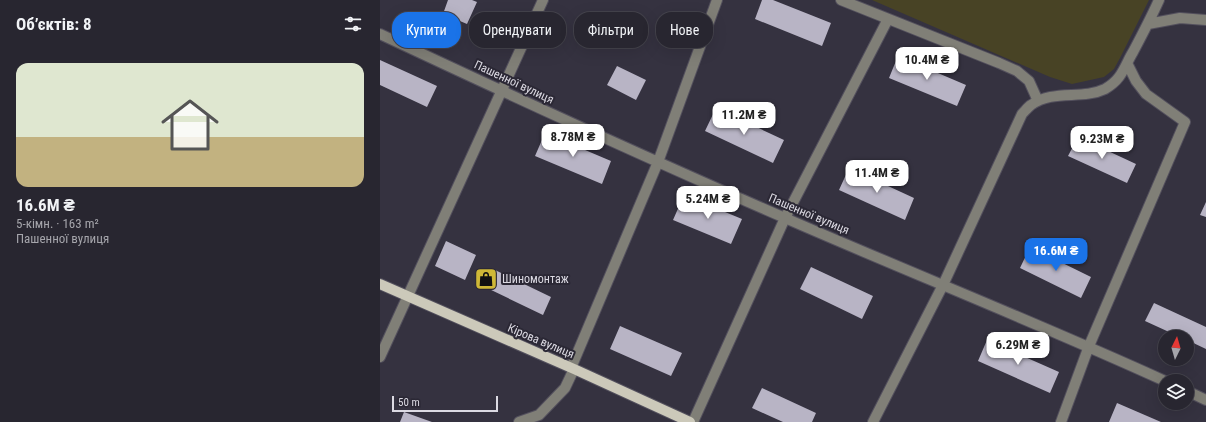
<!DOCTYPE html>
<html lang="uk">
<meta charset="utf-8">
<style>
:root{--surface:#282630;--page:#34323c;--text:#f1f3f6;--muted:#a5a5ab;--line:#44434c;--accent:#1a73e8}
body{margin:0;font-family:"Roboto Condensed",sans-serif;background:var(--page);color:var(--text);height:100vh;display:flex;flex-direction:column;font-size:15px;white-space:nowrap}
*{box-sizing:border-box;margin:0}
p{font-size:13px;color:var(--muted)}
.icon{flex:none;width:22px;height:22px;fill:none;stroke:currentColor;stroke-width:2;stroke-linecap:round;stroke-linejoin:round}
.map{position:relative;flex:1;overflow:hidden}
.side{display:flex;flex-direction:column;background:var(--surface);width:380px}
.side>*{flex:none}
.banner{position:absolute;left:12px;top:12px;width:380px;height:36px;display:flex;gap:8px}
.needle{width:26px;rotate:5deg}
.controls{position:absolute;left:778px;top:330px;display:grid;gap:8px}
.controls a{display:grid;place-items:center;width:36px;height:36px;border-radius:50%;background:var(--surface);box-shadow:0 4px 16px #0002,0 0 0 1px var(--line);font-size:20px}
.scale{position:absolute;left:12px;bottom:10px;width:106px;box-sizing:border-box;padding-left:4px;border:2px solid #dcdae3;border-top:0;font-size:11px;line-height:14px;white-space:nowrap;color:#dcdae3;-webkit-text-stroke:3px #2b2835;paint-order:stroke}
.price{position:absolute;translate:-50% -34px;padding:0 9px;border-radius:8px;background:#fff;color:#222;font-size:13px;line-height:26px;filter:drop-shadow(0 1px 2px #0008)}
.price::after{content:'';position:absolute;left:50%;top:24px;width:12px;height:9px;margin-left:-6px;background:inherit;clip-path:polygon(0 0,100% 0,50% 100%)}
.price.current{background:var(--accent);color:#fff}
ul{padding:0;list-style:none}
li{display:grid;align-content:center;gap:8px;height:212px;padding:0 16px}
li span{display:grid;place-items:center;height:124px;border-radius:12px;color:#555}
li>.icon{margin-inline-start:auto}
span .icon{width:72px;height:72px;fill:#fffc;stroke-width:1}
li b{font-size:17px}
h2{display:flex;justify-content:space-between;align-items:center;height:48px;padding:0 16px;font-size:17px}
.chip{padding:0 14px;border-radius:16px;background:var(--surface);box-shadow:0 4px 16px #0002,0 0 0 1px var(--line);font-size:14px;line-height:36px}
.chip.current{background:var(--accent);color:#fff}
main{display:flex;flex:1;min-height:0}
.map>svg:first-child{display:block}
.green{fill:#484325}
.building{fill:#b8b4c5}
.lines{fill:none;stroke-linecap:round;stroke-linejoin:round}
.minor-casing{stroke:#53505d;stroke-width:12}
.major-casing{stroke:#53505d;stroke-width:12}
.minor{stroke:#807f77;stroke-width:10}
.major{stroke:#ccc9ba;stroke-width:10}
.labels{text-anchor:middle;stroke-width:4;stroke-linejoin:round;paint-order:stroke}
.street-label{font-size:12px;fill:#dcdae3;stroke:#2b2835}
.poi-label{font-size:12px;fill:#dcdae3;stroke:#2b2835;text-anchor:start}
</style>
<main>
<section class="side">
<h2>Об’єктів: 8<svg class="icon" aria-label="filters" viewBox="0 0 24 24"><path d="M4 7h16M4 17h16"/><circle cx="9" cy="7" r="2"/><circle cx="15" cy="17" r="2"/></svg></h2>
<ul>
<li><span style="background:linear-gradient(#dfe7d0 60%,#c2b280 0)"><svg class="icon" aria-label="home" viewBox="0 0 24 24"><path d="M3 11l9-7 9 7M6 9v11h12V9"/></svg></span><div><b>16.6M ₴</b><p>5-кімн. · 163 m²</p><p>Пашенної вулиця</p></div></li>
</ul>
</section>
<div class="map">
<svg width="826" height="422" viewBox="0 0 826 422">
<rect width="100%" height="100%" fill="#353240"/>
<path class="green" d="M492,0H769L740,58L734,69L724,77L692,84L670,77Z"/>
<path class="building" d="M68,0H92L97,2L87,24L63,14Z
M382,0H393L451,23L442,46L375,19Z
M102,20L123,29L116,45L96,36Z
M518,56L586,85L577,106L509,78Z
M0,60L57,86L47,107L0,85Z
M237,66L266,80L256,100L227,85Z
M336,108L404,140L393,163L325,131Z
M165,133L231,161L222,184L155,156Z
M698,137L756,164L747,183L688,156Z
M469,168L534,198L525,220L459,190Z
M304,195L362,219L351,244L293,220Z
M826,202V217L820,215Z
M66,241L96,255L85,280L55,266Z
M650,247L711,277L701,298L640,268Z
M431,267L493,296L482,319L420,289Z
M115,270L171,297L163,315L107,288Z
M774,303L826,327V349L807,340V337H800L765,321Z
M240,326L302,353L291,376L230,349Z
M607,340L679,372L670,393L598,361Z
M382,388L436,413L432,422H403L372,408Z
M737,403L781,422H729Z
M24,412L52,422H20Z"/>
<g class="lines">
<g class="minor-casing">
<path id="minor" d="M461,0L619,63L637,71L649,81L658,101
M768,24L800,18L826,20
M0,34C134,97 269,159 405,218C531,273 660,324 785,381
M0,357L163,0
M191,368L278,162L337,0
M807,391L826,400
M139,422L159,415L185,388L194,369
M313,422L405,218L508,19
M493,422L563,285L642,114C645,111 648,107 651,105C673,89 702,100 725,89C730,86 736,81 739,77C745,69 748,60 753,52C762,35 771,18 779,0
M681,422L709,346L805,122L766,94L756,81L747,63"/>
</g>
<g class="major-casing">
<path id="major" d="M0,284L194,369L310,422"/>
</g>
<use href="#minor" class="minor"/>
<use href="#major" class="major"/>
</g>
<defs>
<g id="shop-square" transform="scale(1.15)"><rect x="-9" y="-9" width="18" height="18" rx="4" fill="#cfb837" stroke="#2b2835"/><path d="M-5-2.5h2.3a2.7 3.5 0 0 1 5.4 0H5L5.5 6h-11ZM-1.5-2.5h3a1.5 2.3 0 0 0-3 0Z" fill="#111"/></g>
</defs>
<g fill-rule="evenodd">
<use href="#shop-square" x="106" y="279"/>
</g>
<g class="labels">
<g class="street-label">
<text transform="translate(134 82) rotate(25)" y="4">Пашенної вулиця</text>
<text transform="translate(429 214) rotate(23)" y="4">Пашенної вулиця</text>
<text transform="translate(161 341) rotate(23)" y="4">Кірова вулиця</text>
</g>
<g class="poi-label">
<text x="122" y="283">Шиномонтаж</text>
</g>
</g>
</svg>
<div class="controls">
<a><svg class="needle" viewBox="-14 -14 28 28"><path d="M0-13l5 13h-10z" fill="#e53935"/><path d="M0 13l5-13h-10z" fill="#a5a5ab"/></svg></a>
<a><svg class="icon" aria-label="layers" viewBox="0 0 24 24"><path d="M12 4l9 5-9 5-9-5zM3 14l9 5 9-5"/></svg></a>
</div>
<div class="scale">50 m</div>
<b class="price" style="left:547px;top:81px">10.4M ₴</b>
<b class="price" style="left:364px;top:136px">11.2M ₴</b>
<b class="price" style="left:193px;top:158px">8.78M ₴</b>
<b class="price" style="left:722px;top:160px">9.23M ₴</b>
<b class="price" style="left:497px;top:194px">11.4M ₴</b>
<b class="price" style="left:328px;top:220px">5.24M ₴</b>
<b class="price current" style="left:676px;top:272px">16.6M ₴</b>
<b class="price" style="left:638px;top:366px">6.29M ₴</b>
<div class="banner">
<a class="chip current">Купити</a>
<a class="chip">Орендувати</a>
<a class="chip">Фільтри</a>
<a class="chip">Нове</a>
</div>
</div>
</main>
